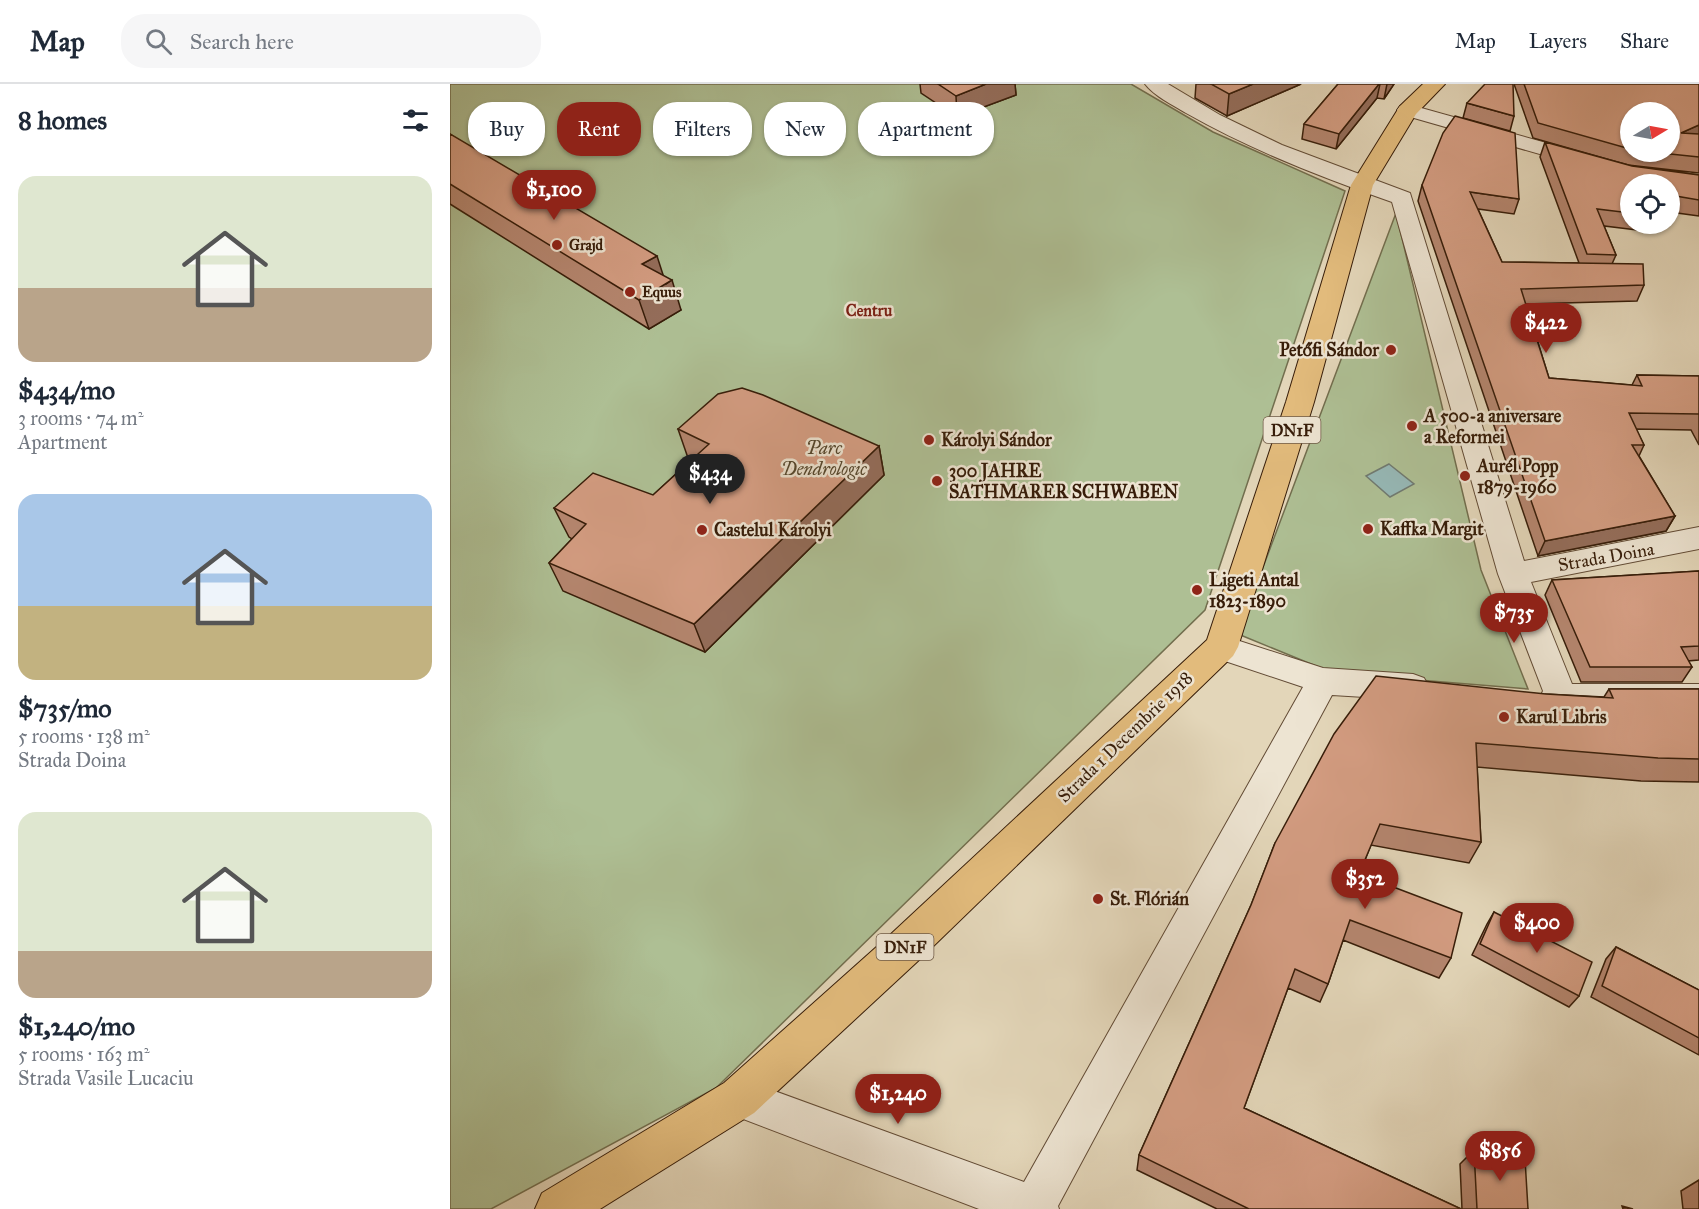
<!DOCTYPE html>
<meta charset="utf-8">
<style>
:root{--surface:#fff;--page:#f6f6f7;--text:#1f2937;--muted:#747a83;--line:#e0e1e3;--accent:#8f2418}
body{margin:0;font-family:"IM FELL Great Primer",serif;background:var(--page);color:var(--text);height:100vh;display:flex;flex-direction:column;font-size:22px;white-space:nowrap}
*{box-sizing:border-box;margin:0}
p{font-size:20px;color:var(--muted)}
.icon{flex:none;width:33px;height:33px;fill:none;stroke:currentColor;stroke-width:2;stroke-linecap:round;stroke-linejoin:round}
.map{position:relative;flex:1;overflow:hidden}
.sheet{display:flex;flex-direction:column;background:var(--surface);width:450px}
.sheet>*{flex:none}
.top-card{position:absolute;left:18px;top:18px;width:570px;height:54px;display:flex;gap:12px}
.needle{width:39px;rotate:80deg}
.fabs{position:absolute;left:1170px;top:18px;display:grid;gap:12px}
.fabs a{display:grid;place-items:center;width:60px;height:60px;border-radius:50%;background:var(--surface);box-shadow:0 2px 4px #0004;font-size:30px}
.price{position:absolute;translate:-50% -51px;padding:0 14px;border-radius:21px;background:var(--accent);color:#fff;font-size:20px;line-height:39px;filter:drop-shadow(0 2px 3px #0008)}
.price::after{content:'';position:absolute;left:50%;top:36px;width:18px;height:14px;margin-left:-9px;background:inherit;clip-path:polygon(0 0,100% 0,50% 100%)}
.price.active{background:#222;color:#fff}
ul{padding:0;list-style:none}
li{display:grid;align-content:center;gap:12px;height:318px;padding:0 18px}
li span{display:grid;place-items:center;height:186px;border-radius:18px;color:#555}
li>.icon{margin-inline-start:auto}
span .icon{width:108px;height:108px;fill:#fffc;stroke-width:1}
li b{font-size:26px}
h2{display:flex;justify-content:space-between;align-items:center;height:72px;padding:0 18px;font-size:26px}
.chip{padding:0 21px;border-radius:24px;background:var(--surface);box-shadow:0 2px 4px #0004;font-size:21px;line-height:54px}
.chip.active{background:var(--accent);color:#fff}
header{display:flex;align-items:center;gap:36px;box-sizing:border-box;height:84px;padding:0 30px;background:var(--surface);border-bottom:2px solid var(--line)}
header strong{font-size:28px}
nav{display:flex;gap:33px;margin-inline-start:auto;font-size:21px}
.search{width:420px;height:54px;background:var(--page);display:flex;align-items:center;gap:15px;box-sizing:border-box;padding:0 21px;border-radius:24px;color:var(--muted);font-size:22px}
main{display:flex;flex:1;min-height:0}
.map>svg:first-child{display:block}
.green{fill:#aebf94;stroke:#726e4e;stroke-width:1.5}
.water{fill:#96b8b6;stroke:#707a71;stroke-width:1.5}
.lines{fill:none;stroke-linecap:round;stroke-linejoin:round}
.street-casing{stroke:#624b35;stroke-width:2}
.primary-casing{stroke:#371d09;stroke-width:2}
.street{fill:#ede4d2;fill-rule:evenodd}
.primary{fill:#e2bb7c;fill-rule:evenodd}
.wall{fill:#b5866f;stroke:#371d09;stroke-width:1.5;fill-rule:evenodd}
.shaded-wall{fill:#946d5a;stroke:#371d09;stroke-width:1.5}
.building{fill:#d39c81;stroke:#371d09;stroke-width:1.5}
.poi-dot{fill:#8f2418;stroke:#ede4d2;stroke-width:2}
.labels{text-anchor:middle;stroke-width:5;stroke-linejoin:round;paint-order:stroke}
.far-poi-label{font-size:15px;font-weight:bold;fill:#371d09;stroke:#ede4d2;text-anchor:start}
.far-neighbourhood-label{font-size:16px;font-weight:bold;fill:#7a1f14;stroke:#ede4d2}
.shield{fill:#ede4d2;stroke:#6e5945;stroke-width:1.5}
.shield-label{font-size:16px;font-weight:bold;fill:#371d09}
.poi-label{font-size:18px;font-weight:bold;fill:#371d09;stroke:#ede4d2;text-anchor:start}
.park-label{font-size:18px;font-style:italic;fill:#55462c;stroke:#ede4d2}
.street-label{font-size:18px;fill:#371d09;stroke:#ede4d2}
</style>
<header>
<strong>Map</strong>
<div class="search"><svg class="icon" aria-label="search" viewBox="0 0 24 24"><circle cx="10" cy="10" r="6"/><path d="M15 15l6 6"/></svg>Search here</div>
<nav><a>Map</a><a>Layers</a><a>Share</a></nav>
</header>
<main>
<section class="sheet">
<h2>8 homes<svg class="icon" aria-label="filters" viewBox="0 0 24 24"><path d="M4 7h16M4 17h16"/><circle cx="9" cy="7" r="2"/><circle cx="15" cy="17" r="2"/></svg></h2>
<ul>
<li><span style="background:linear-gradient(#dfe7d0 60%,#b9a48a 0)"><svg class="icon" aria-label="home" viewBox="0 0 24 24"><path d="M3 11l9-7 9 7M6 9v11h12V9"/></svg></span><div><b>$434/mo</b><p>3 rooms · 74 m²</p><p>Apartment</p></div></li>
<li><span style="background:linear-gradient(#a9c7e8 60%,#c2b280 0)"><svg class="icon" aria-label="home" viewBox="0 0 24 24"><path d="M3 11l9-7 9 7M6 9v11h12V9"/></svg></span><div><b>$735/mo</b><p>5 rooms · 138 m²</p><p>Strada Doina</p></div></li>
<li><span style="background:linear-gradient(#dfe7d0 75%,#b9a48a 0)"><svg class="icon" aria-label="home" viewBox="0 0 24 24"><path d="M3 11l9-7 9 7M6 9v11h12V9"/></svg></span><div><b>$1,240/mo</b><p>5 rooms · 163 m²</p><p>Strada Vasile Lucaciu</p></div></li>
</ul>
</section>
<div class="map">
<svg width="1249" height="1125" viewBox="0 0 1249 1125">
<rect width="100%" height="100%" fill="#e3d6b9"/>
<filter id="stains"><feTurbulence type="fractalNoise" baseFrequency=".00333" numOctaves="4"/><feColorMatrix values="0 0 0 0 .2 0 0 0 0 .09 0 0 0 0 .02 0 0 0 .5 -.17"/></filter>
<radialGradient id="worn" r=".72"><stop offset=".6" stop-color="#630" stop-opacity="0"/><stop offset="1" stop-color="#630" stop-opacity=".3"/></radialGradient>
<path class="green" d="M0,0H681L763,48L895,107L755,526L266,1004L41,1125H0Z
M946,129L1031,486L1078,605L883,589L788,550Z"/>
<path class="water" d="M939,380L964,400L940,413L916,392Z"/>
<g class="lines">
<g class="street-casing">
<path id="street" d="M695,0H718L770,31L832,61L960,109L1074,477L1249,443V465L1081,498L1122,600H1249V626H1106L1094,622L1090,613L1093,607L1048,490L942,118C871,93 801,66 736,29C723,21 704,12 695,0Z
M957,20L1143,72L1146,77L1143,82L1135,83L950,30L947,26L950,22Z
M771,551L873,584L963,590L974,594L979,603L974,612L963,616L882,611L608,1122L609,1125H529L275,1028L269,1014L275,1000L289,994L574,1098L853,603L760,572L755,563L760,554Z"/>
</g>
<g class="primary-casing">
<path id="primary" d="M973,0H995L966,30L923,101L864,318L788,563L783,572L469,876L304,1029L150,1125H85L92,1109L274,999L441,850L757,556L836,318L901,101L950,22Z"/>
</g>
<use href="#street" class="street"/>
<use href="#primary" class="primary"/>
</g>
<path class="wall" d="M470,0H565L566,11L507,33L471,9Z
M746,0H851L777,32L745,14Z
M888,0H944L934,15L927,14L886,65L852,55L854,40Z
M1064,0H1249V89L1178,81L1083,54ZM1180,28L1220,68H1180Z
M1017,19L1064,32L1060,47L1013,34Z
M0,50L213,192L231,226L199,245L0,120Z
M1095,58L1182,82L1249,91V132L1220,128V100H1180V140H1198L1195,147L1154,142L1166,171L1162,180L1194,201L1187,217L1076,220L1099,294L1182,301L1187,291L1249,292V361L1241,346L1186,345L1194,361L1189,372L1225,432L1216,447L1088,472L968,117L972,101L1069,115L1064,130L1028,125L1052,178L1129,179L1090,73Z
M228,345L429,362L434,391L255,568L113,507L99,479L122,455L119,453L104,424L203,411L241,376L238,374Z
M1249,487V576L1238,577L1242,583L1232,598H1131L1095,511L1102,496Z
M1159,605H1249V698L1191,697L1027,683L1031,758L1019,779L921,761L909,791L1001,874L989,894L893,856L878,900L870,918L838,904L794,1024L1011,1125H767L687,1086L689,1071L801,821L825,759L1096,610L1154,613Z
M1044,828L1129,912L1119,923L1022,871L1037,840Z
M1166,863L1249,906V971L1141,913L1156,875Z
M1024,1066L1078,1125H1012L1010,1080Z
M1249,1096V1125H1233L1231,1107Z"/>
<path class="shaded-wall" d="M536,0H565L566,11L507,33L506,12Z
M803,0H851L777,32L779,10Z
M929,0H930L927,14L886,65L889,50Z
M937,0H944L934,15Z
M1249,41V53L1231,49Z
M207,172L216,200L222,196L231,226L199,245L189,216L192,180Z
M429,362L434,391L255,568L244,540Z
M1225,432L1216,447L1088,472L1095,457Z"/>
<path class="building" d="M488,0H536L506,12Z
M761,0H803L779,10Z
M888,0H929L889,50L854,40Z
M1035,0H1063L1064,32L1017,19Z
M1074,0H1249V41L1231,49L1249,50V73L1201,68H1220V28H1180V65L1088,39Z
M1005,32L1065,49L1069,115L1020,108L1052,178L1193,180L1194,201L1071,205L1099,294L1192,302L1187,291L1249,292V330L1179,329L1194,361H1182L1225,432L1095,457L972,101L993,49Z
M0,50L207,172L192,180L222,196L189,216L0,100Z
M1095,58L1182,82L1249,91V116L1220,111V100H1180V129L1147,125L1166,171L1137,170Z
M292,304L313,311L429,362L244,540L99,479L136,440L104,424L143,389L203,411L259,360L228,345L268,310Z
M1249,487V562L1231,563L1242,583H1140L1102,496Z
M926,592L1096,610L1163,614L1159,605H1249V675L1208,674L1026,659L1031,758L930,740L909,790L1012,829L1001,874L900,836L878,900L845,885L794,1024L1011,1125H799L689,1071L801,821L825,759L884,650Z
M1044,828L1142,878L1129,912L1030,860Z
M1166,863L1249,906V954L1152,902Z
M1024,1066L1075,1075L1078,1125H1027Z
M1172,1122L1183,1125H1173Z"/>
<g class="poi-dot">
<circle cx="107" cy="161" r="6"/>
<circle cx="180" cy="208" r="6"/>
<circle cx="941" cy="266" r="6"/>
<circle cx="962" cy="342" r="6"/>
<circle cx="479" cy="356" r="6"/>
<circle cx="1015" cy="392" r="6"/>
<circle cx="487" cy="397" r="6"/>
<circle cx="918" cy="445" r="6"/>
<circle cx="252" cy="446" r="6"/>
<circle cx="747" cy="506" r="6"/>
<circle cx="1054" cy="633" r="6"/>
<circle cx="648" cy="815" r="6"/>
</g>
<g class="labels">
<g class="far-poi-label">
<text x="119" y="166">Grajd</text>
<text x="192" y="213">Equus</text>
</g>
<g class="far-neighbourhood-label">
<text x="419" y="232">Centru</text>
</g>
<g class="shield">
<rect x="813.5" y="333" width="57" height="26" rx="4.5"/>
<rect x="426.5" y="850" width="57" height="26" rx="4.5"/>
</g>
<g class="shield-label">
<text x="842" y="352">DN1F</text>
<text x="455" y="869">DN1F</text>
</g>
<g class="poi-label">
<text x="929" y="272" text-anchor="end">Petőfi Sándor</text>
<text x="974" y="338">A 500-a aniversare<tspan x="974" dy="21">a Reformei</tspan></text>
<text x="491" y="362">Károlyi Sándor</text>
<text x="1027" y="388">Aurél Popp<tspan x="1027" dy="21">1879-1960</tspan></text>
<text x="499" y="393">300 JAHRE<tspan x="499" dy="21">SATHMARER SCHWABEN</tspan></text>
<text x="930" y="451">Kaffka Margit</text>
<text x="264" y="452">Castelul Károlyi</text>
<text x="759" y="502">Ligeti Antal<tspan x="759" dy="21">1823-1890</tspan></text>
<text x="1066" y="639">Karul Libris</text>
<text x="660" y="821">St. Flórián</text>
</g>
<g class="park-label">
<text x="374" y="370">Parc<tspan x="374" dy="21">Dendrologic</tspan></text>
</g>
<g class="street-label">
<text transform="translate(1156 473) rotate(-10)" y="6">Strada Doina</text>
<text transform="translate(675 653) rotate(-44)" y="6">Strada 1 Decembrie 1918</text>
</g>
</g>
<rect width="100%" height="100%" filter="url(#stains)"/>
<rect width="100%" height="100%" fill="url(#worn)"/>
</svg>
<div class="fabs">
<a><svg class="needle" viewBox="-14 -14 28 28"><path d="M0-13l5 13h-10z" fill="#e53935"/><path d="M0 13l5-13h-10z" fill="#747a83"/></svg></a>
<a><svg class="icon" aria-label="locate" viewBox="0 0 24 24"><circle cx="12" cy="12" r="6"/><path d="M12 2v4M12 18v4M2 12h4M18 12h4"/></svg></a>
</div>
<b class="price" style="left:104px;top:137px">$1,100</b>
<b class="price" style="left:1096px;top:270px">$422</b>
<b class="price active" style="left:260px;top:421px">$434</b>
<b class="price" style="left:1064px;top:560px">$735</b>
<b class="price" style="left:915px;top:826px">$352</b>
<b class="price" style="left:1087px;top:870px">$400</b>
<b class="price" style="left:448px;top:1041px">$1,240</b>
<b class="price" style="left:1050px;top:1098px">$856</b>
<div class="top-card">
<a class="chip">Buy</a>
<a class="chip active">Rent</a>
<a class="chip">Filters</a>
<a class="chip">New</a>
<a class="chip">Apartment</a>
</div>
</div>
</main>
